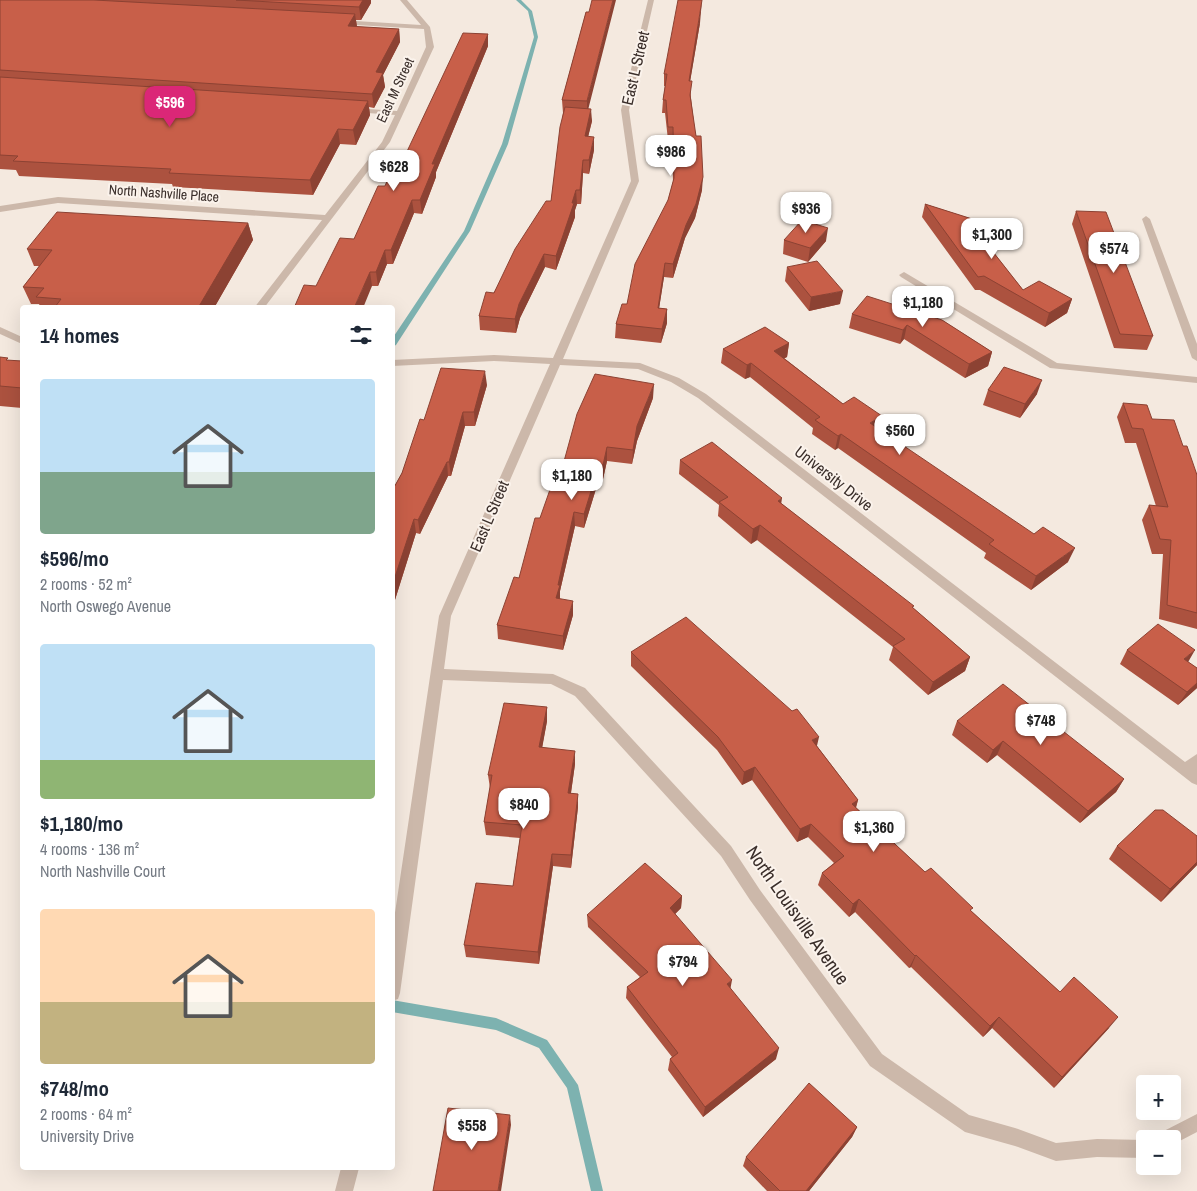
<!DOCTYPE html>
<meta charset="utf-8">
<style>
:root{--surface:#fff;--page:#f2f2f3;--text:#1f2937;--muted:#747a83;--accent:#db2777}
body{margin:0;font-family:"Archivo Narrow",sans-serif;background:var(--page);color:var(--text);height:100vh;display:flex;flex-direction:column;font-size:19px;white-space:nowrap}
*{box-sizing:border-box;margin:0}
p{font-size:16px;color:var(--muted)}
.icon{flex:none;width:28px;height:28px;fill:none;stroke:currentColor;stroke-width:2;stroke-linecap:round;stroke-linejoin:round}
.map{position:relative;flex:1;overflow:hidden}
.side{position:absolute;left:20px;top:305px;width:375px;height:865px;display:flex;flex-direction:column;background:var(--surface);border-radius:5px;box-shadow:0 5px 20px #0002}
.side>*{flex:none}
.tools{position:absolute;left:1136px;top:1075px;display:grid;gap:10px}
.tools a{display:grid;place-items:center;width:45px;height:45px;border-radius:5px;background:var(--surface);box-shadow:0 5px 20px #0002;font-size:25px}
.price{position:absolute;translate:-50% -42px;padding:0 11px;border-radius:10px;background:#fff;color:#222;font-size:16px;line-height:32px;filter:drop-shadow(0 1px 2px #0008)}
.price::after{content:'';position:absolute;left:50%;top:30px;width:15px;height:11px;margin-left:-8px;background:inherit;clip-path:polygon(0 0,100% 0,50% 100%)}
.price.selected{background:var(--accent);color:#fff}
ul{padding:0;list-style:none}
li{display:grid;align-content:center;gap:10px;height:265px;padding:0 20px}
li span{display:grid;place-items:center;height:155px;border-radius:5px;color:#555}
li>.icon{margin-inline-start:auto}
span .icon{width:90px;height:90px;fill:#fffc;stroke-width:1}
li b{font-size:21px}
h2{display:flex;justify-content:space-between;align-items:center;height:60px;padding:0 20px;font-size:21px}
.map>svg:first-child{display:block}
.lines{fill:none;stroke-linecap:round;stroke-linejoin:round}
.stream{fill:#7db2b0;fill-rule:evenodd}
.street{fill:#ccb8aa;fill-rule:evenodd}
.wall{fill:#ac523f}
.shaded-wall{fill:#8c4233}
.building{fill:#c85f49;stroke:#8c4233}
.labels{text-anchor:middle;stroke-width:4;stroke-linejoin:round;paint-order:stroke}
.far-street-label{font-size:14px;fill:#3a2e2a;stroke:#fbf3ec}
.street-label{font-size:16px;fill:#3a2e2a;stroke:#fbf3ec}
.near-street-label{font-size:19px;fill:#3a2e2a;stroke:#fbf3ec}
</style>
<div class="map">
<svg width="1197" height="1191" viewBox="0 0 1197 1191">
<rect width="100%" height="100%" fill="#f4e9df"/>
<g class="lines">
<path class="stream" d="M516,0H521L532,11L538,37L508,144L470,231L396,345L392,347V339L464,231L502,144L534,37L528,11Z
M392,1000L496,1018L547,1040L578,1085L603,1191H591L567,1088L539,1048L496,1030L392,1012Z"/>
<path class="street" d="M400,0H407L430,27L434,47L390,142L264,308H254L322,220L58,203L0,212V206L58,197L325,215L382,142L395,115L354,112L350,110L354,108L397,111L426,47L424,29L339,24L336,22L339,20L421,25Z
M648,0H654L629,110L639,181L563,359L640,363L679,378L706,394L1185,762L1197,754V785L1192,783L698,398L671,382L638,369L560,365L451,616L444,669L553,674L585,688L731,846L760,890L882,1054L969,1115L1015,1128L1056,1143L1097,1139L1145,1140V1158L1097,1157L1056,1161L1015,1146L965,1132L870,1066L750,900L721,856L575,696L551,684L443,680L400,993L398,999L392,1001V933L439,616L550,364L494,361L392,366V360L494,355L553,358L631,181L621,110Z
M1146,216L1150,219L1197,344V361L1192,358L1142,219Z
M904,272L1057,363L1197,377V383L1050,368L901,277L899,275Z
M0,327L22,337V344L0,334Z
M1197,1114V1132L1172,1145V1139H1157L1160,1133Z
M341,1168H359L353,1191H335Z"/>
</g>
<path class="wall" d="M0,0H371V3L361,20H356L357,27L399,29L400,42L383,75L385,87L374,108L369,107L370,115L356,145L340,144L313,195L173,187L172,184L19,176L16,170L0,169Z
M586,12L588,108L592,121L588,137L594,150L589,174L583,173L581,204H577L575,210V217L556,270L545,267L520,318L516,333L480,330L479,316L551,201L563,113L562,100Z
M700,23L690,81L691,98L702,190L695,218L685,238L673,278L664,277L659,308L667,309V323L661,343L615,338L616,324L627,304L668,200L673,182L672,140H668L665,113H662L663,100L665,86H664V74Z
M488,34V46L436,172V177L422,214L414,213L393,264H387L378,286H316L354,239L402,162Z
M925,204L988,224L984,238L983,239L1023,290L1072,299L1067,313L1045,327L980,290H975L922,217Z
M1076,211L1153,336L1147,350L1114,348L1072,224Z
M248,223L253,240L214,308H41L39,304H31L23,287L39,266H34L27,249Z
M784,240L826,241L808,262L783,254Z
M787,267L840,304L809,311L785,281Z
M852,314L942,320L992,352L988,366L965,378L904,339L900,344L849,328Z
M789,343L787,357L784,358L843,404L1068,562L1031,590L984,558L986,553L838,448L835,450L812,434L813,428L750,377L745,379L721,363L723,349Z
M0,357L10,361H22V408L0,406Z
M487,385L475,426H465L451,476H448L420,534L416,533L394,603H392V491L402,473L424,420Z
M988,390L1037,394L1020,418L983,405Z
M653,398L637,441L632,464L607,461L603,479H599L584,528L575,526L560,591V599L573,615L563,650L498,639L497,625L519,578L540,518L563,465Z
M1123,403L1152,419L1183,446L1197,475V629L1159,619L1163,554H1152L1142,520L1149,505L1156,506L1136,443H1125L1117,417Z
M680,460L782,504L913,608L970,657L965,671L928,695L889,660L893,647L757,540L751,544L718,516L719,505L679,474Z
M1127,650L1188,662L1197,668V688L1178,705L1120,664Z
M631,652L817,746L858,800L856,808L925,872L971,911L1060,992L1109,1028L1054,1088L992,1028L983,1037L911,967L909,968L855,912L849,917L818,885L822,873L834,863L808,837L797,842L752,780L742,785L717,750L631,666Z
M547,707V721L542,747L575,764L571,793L578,807L571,868L553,866L539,964L466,957L464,945L513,886L520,838L486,835L484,822L490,788L488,775Z
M957,721L1124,779L1116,792L1080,823L997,755L987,763L952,735Z
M1197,836V865L1161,902L1109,859L1117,846Z
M682,896L681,908L675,914L730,989L776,1059L703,1117L668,1070L670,1059L672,1057L626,998L627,987L640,977L588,927L587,915Z
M857,1127L852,1137L809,1191H767L743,1166L746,1157Z"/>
<path class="shaded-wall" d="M363,0H371V3L361,20L359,7Z
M613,0H616L587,114V101Z
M702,0L700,23L688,94L689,81Z
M355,14L357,27L348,26Z
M399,29L400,42L383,75L385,87L374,108L372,94L376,72Z
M488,34V46L436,172V177L422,214L420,200L432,164Z
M368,101L370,115L356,145L353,130Z
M591,109L592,121L585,149V136Z
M338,129L340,144L313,195L310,180Z
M594,137V150L589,174V160Z
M583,160V173L581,204L580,190Z
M703,177L702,190L695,218L685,238L673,278V264L686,225Z
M576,190L577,204L575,210V217L556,270V256Z
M412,200L414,213L393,264L391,250Z
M248,223L253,240L214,308H198Z
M988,224L984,238L975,248L979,234Z
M828,228L826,241L808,262L810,248Z
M385,250L387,264L378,286L376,272Z
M544,254L545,267L520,318L516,333L515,319L519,304Z
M665,263L664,277L657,322L658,308Z
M370,272L372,286L363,308H354Z
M843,291L840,304L809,311L811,297Z
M1072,299L1067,313L1045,327L1049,313Z
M667,309V323L661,343L662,329Z
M907,325L904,339L900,344L903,330Z
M789,343L787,357L772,365L774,351Z
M992,352L988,366L965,378L969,364Z
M751,363L750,377L745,379L747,365Z
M485,371L487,385L475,426L474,412Z
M1042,380L1037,394L1020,418L1025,404Z
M654,384L653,398L637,441L632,464L633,450L637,426Z
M463,412L465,426L451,476L449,462Z
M882,416L879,430L870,423Z
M841,434L838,448L835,450L838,436Z
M607,447V461L603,479V465Z
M447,462L448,476L420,534L418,520Z
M599,465V479L584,528V514Z
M782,498L780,512L778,501Z
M574,512L575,526L560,591V599L556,598L558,585Z
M414,519L416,533L394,603L392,595V586Z
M760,525L757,540L751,544L753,529Z
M1075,548L1068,562L1031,590L1036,576Z
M573,601V615L563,650V636Z
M1195,650L1187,664L1184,659Z
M970,657L965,671L928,695L933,682Z
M1197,683V688L1178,705L1187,692Z
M547,707V721L540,760L539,747Z
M819,737L816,750L812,740Z
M1003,741L997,755L987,763L993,750Z
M575,751V764L569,806L568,793Z
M755,767L752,780L742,785L744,772Z
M1124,779L1116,792L1080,823L1088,811Z
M578,794V807L571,868V855Z
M858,800L854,813L852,804Z
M811,824L808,837L797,842L800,829Z
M552,854L553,866L539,964L538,952Z
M1197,862V865L1161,902L1170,889Z
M682,896L681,908L669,920L670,908Z
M859,899L855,912L849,917L853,904Z
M916,955L911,967L909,968L915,956Z
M732,980L730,991L727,984Z
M999,1017L992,1028L983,1037L990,1026Z
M1118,1017L1109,1028L1054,1088L1062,1077Z
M779,1048L776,1059L703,1117L705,1107Z
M510,1115L511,1125L501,1191H498Z
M857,1127L852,1137L809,1191H806Z"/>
<path class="building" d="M0,0H94L355,14L348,26L399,29L376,72L383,73L372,94L0,70Z
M236,0H363L359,7Z
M592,0H613L587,101L562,100L586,12H589Z
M678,0H702L689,81H692L690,95L696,136H701L703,177L696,204L686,225L673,264L665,263L658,308L667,309L662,329L616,324L622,304H627L635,264L668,200L674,178L673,127H668L666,100H663L667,74H664Z
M463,33L488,34L432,164H435L420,200H412L391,250H385L376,272H370L354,308H294L304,285L316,286L340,238L354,239L378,186H385L395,162H402Z
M0,77L368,101L353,130L338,129L310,180L169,173L171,169L13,161L18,156L0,155Z
M565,107L591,109L585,136L594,137L589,160H583L580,190H576L572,203H574L556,256L544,254L519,304L515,319L479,316L486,292L494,293L515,249L546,201H551L560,127Z
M925,204L988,224L979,234L1023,290L1039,281L1072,299L1049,313L984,276L978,277Z
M1076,211L1106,212L1153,336L1120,334Z
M57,212L248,223L198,308H67L55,307L61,299L36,297L44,288L23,287L52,250L27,249Z
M802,220L828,228L810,248L784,240Z
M817,261L843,291L811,297L787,267Z
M867,296L942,320L992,352L969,364L907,325L903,330L852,314Z
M765,327L789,343L774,351L843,404L854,397L882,416L870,423L1034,534L1043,527L1075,548L1036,576L989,544L994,540L841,434L838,436L815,420L820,417L751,363L747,365L723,349Z
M0,357L8,358L6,360L22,361V388L0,386Z
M1004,367L1042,380L1025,404L988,390Z
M441,368L485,371L474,412H463L449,462H447L418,520L414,519L392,586V491L402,473L420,419L424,420Z
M595,374L654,384L637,426L633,450L607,447L603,465H599L584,514L574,512L558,585H560L556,598L573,601L563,636L497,625L514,577L519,578L535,518H540L559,464L563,465L577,414Z
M1123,403L1147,405L1152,419L1174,420L1183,446H1187L1197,475V613L1167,605L1171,540L1160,539L1149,505L1168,507L1143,429L1132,428Z
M712,442L782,498L778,501L914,606L912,607L970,657L933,682L893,646L905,639L760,525L753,529L719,502L728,497L680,460Z
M686,617L792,711L797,709L819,737L812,740L858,800L852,804L925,872L931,868L973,908L970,910L1060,992L1074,977L1118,1017L1062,1077L999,1017L990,1026L916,955L915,956L859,899L853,904L822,873L844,856L811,824L800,829L755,767L744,772L718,737L631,652Z
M1158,624L1195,650L1184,659L1197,668V683L1187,692L1127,650Z
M1003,684L1124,779L1088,811L1003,741L993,750L957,721Z
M504,703L547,707L539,747L575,751L568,793L578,794L571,855L552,854L538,952L464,945L476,883L513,886L522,825L484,822L492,775H488Z
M1155,810H1163L1197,836V862L1170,889L1117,846Z
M645,863L682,896L670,908L732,980L727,984L779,1048L705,1107L670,1059L678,1053L627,987L648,972L587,915Z
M809,1083L857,1127L806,1191H780L746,1157Z
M448,1108L510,1115L498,1191H433Z"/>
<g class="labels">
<g class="far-street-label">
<text transform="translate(395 90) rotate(-65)" y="5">East M Street</text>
<text transform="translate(164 193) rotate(4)" y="5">North Nashville Place</text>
</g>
<g class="street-label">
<text transform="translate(635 68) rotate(-77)" y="6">East L Street</text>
<text transform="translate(834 478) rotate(38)" y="6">University Drive</text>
<text transform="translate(489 516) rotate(-67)" y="6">East L Street</text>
</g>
<g class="near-street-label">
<text transform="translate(798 915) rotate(55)" y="7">North Louisville Avenue</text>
</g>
</g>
</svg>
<div class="tools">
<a>+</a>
<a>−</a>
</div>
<b class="price selected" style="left:170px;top:128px">$596</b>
<b class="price" style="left:671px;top:177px">$986</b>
<b class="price" style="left:394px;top:192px">$628</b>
<b class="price" style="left:806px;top:234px">$936</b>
<b class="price" style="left:992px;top:260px">$1,300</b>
<b class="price" style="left:1114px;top:274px">$574</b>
<b class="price" style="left:923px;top:328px">$1,180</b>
<b class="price" style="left:900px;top:456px">$560</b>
<b class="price" style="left:572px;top:501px">$1,180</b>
<b class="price" style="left:1041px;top:746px">$748</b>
<b class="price" style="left:524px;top:830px">$840</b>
<b class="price" style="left:874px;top:853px">$1,360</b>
<b class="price" style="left:683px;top:987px">$794</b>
<b class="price" style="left:472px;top:1151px">$558</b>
<section class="side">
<h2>14 homes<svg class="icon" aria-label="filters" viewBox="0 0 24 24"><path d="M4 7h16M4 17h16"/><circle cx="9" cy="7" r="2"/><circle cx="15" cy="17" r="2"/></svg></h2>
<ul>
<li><span style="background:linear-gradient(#bfe0f5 60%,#7fa58c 0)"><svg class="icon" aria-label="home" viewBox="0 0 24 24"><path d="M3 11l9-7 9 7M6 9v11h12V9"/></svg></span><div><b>$596/mo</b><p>2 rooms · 52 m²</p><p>North Oswego Avenue</p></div></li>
<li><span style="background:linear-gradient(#bfe0f5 75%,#8fb573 0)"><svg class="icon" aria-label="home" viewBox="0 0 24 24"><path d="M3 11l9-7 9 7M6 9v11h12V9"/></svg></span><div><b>$1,180/mo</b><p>4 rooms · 136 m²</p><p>North Nashville Court</p></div></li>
<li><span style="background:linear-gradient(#ffd9b3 60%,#c2b280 0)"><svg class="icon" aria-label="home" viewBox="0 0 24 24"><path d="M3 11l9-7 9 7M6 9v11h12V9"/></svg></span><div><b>$748/mo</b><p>2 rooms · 64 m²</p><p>University Drive</p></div></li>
</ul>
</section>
</div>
